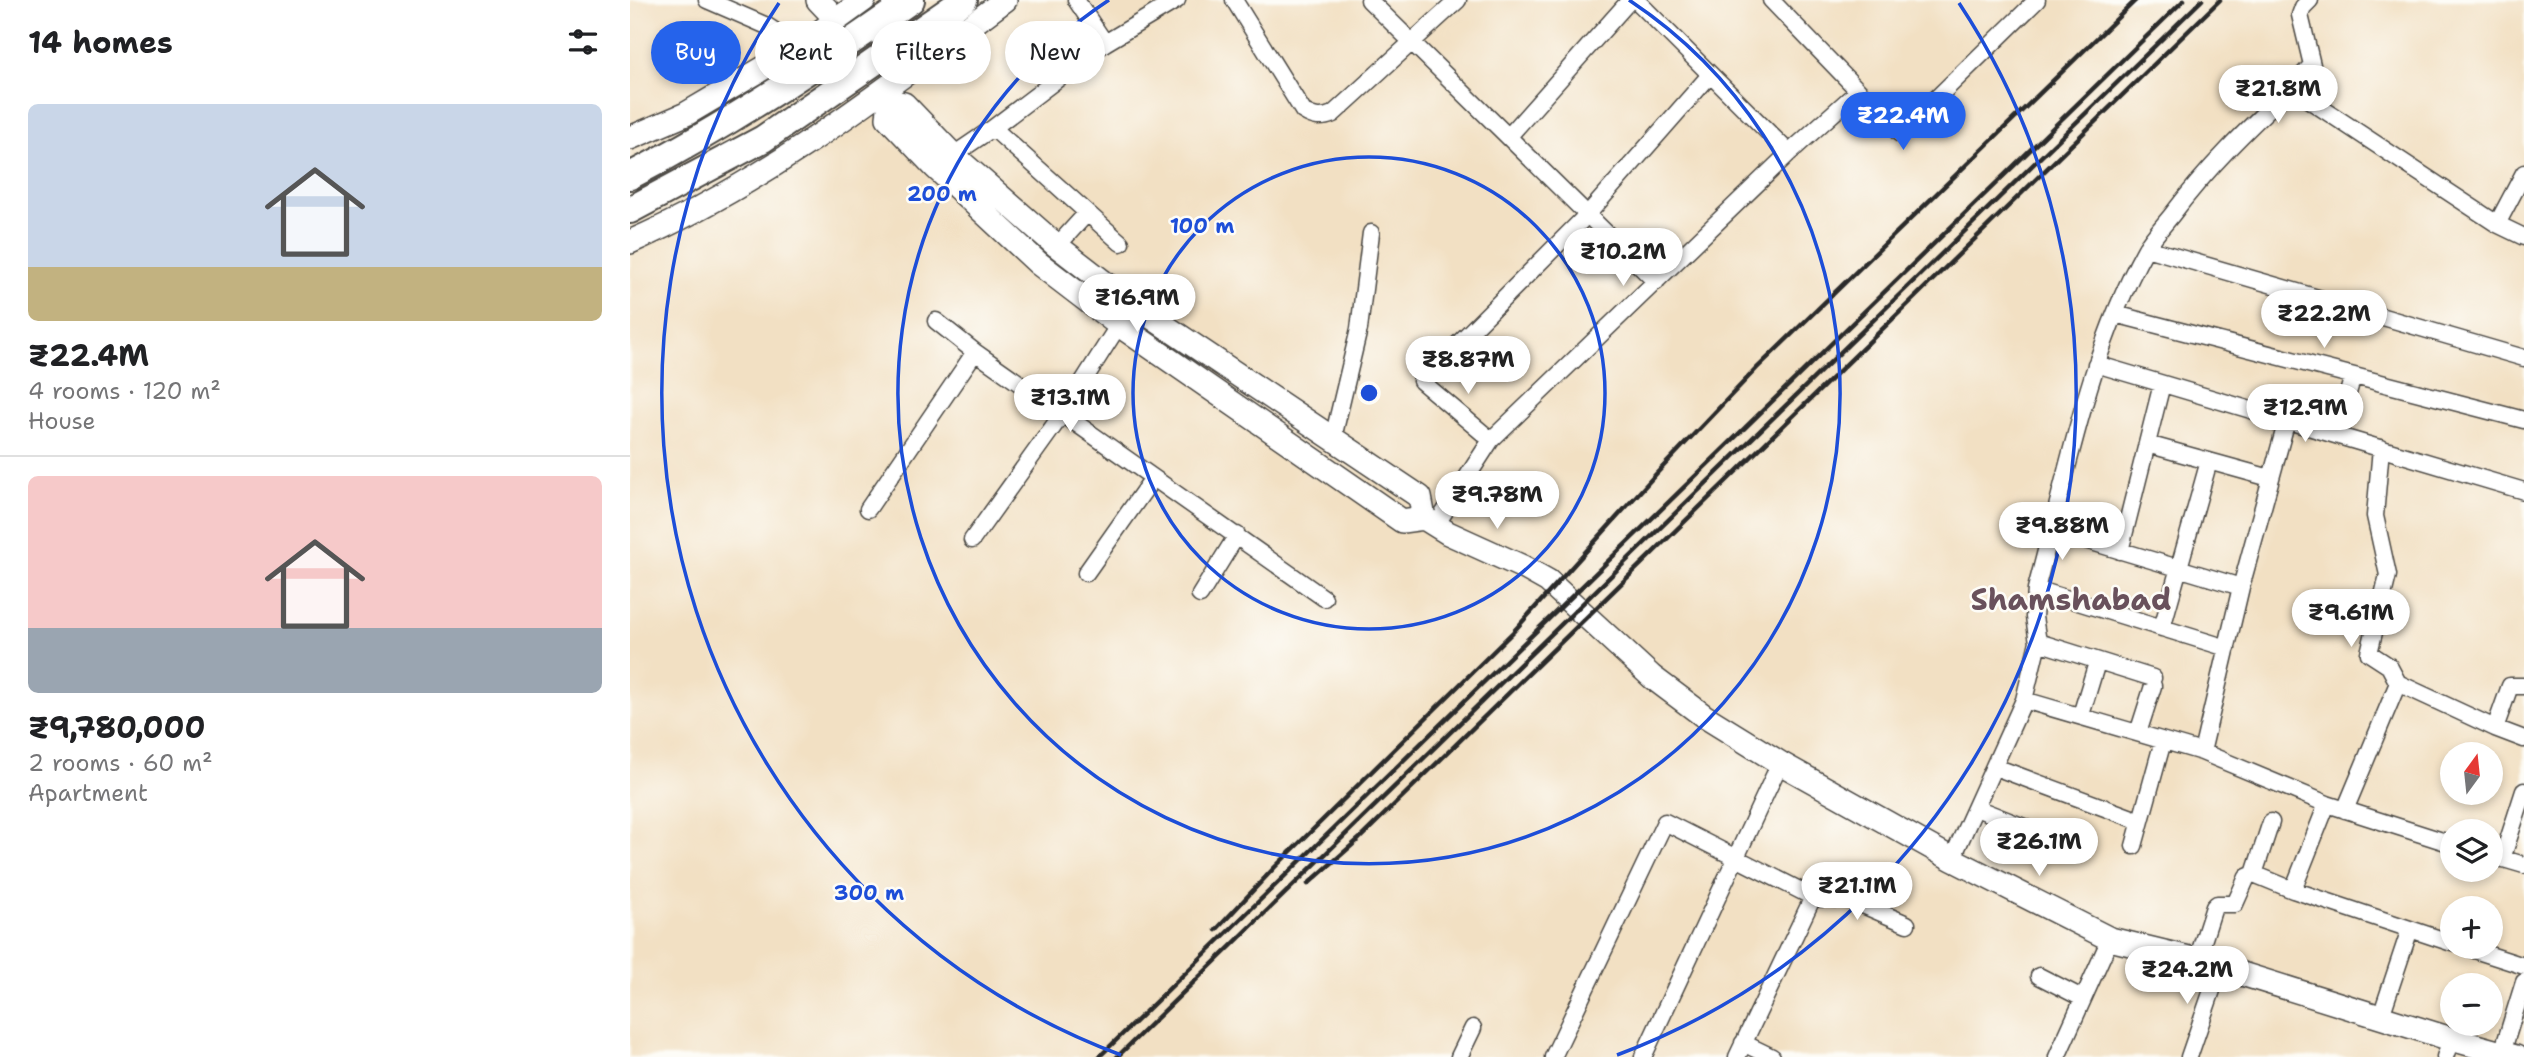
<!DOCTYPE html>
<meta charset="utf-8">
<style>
:root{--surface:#fff;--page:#f2f2f2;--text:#202124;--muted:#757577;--line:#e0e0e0;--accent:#2563eb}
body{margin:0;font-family:"Shantell Sans",sans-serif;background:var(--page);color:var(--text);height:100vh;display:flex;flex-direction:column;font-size:26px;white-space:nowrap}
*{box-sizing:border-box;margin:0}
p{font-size:23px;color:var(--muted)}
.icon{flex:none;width:38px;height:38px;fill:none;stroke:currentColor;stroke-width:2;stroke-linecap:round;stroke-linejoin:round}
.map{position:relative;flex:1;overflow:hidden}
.details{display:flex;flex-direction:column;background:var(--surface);width:630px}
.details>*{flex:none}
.guide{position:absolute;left:21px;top:21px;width:665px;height:63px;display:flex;gap:14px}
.needle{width:46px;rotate:15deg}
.controls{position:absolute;left:1810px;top:742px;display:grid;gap:14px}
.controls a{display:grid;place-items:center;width:63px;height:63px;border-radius:50%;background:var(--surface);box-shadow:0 4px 10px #0003;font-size:35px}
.price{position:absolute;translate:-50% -60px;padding:0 16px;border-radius:24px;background:#fff;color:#222;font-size:23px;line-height:46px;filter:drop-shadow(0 2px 4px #0008)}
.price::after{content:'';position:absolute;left:50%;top:42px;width:21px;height:16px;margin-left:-10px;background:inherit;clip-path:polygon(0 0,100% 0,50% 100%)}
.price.on{background:var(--accent);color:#fff}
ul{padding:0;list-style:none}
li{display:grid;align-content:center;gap:14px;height:371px;padding:0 28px}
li+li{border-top:2px solid var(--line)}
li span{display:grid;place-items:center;height:217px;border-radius:10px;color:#555}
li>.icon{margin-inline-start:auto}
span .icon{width:126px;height:126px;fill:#fffc;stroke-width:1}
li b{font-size:30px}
h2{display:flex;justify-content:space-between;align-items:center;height:84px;padding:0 28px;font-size:30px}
.tag{padding:0 24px;border-radius:32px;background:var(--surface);box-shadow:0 4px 10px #0003;font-size:24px;line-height:63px}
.tag.on{background:var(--accent);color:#fff}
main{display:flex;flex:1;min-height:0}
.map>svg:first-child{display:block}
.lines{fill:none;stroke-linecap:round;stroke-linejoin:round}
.minor-casing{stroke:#494642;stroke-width:19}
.secondary-casing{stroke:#494642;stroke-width:26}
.trunk-casing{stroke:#494642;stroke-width:30}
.minor{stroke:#fff;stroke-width:16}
.secondary{stroke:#fff;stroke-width:23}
.trunk{stroke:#fff;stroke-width:26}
.rail{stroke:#2b2b2b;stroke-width:4.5}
.ring{fill:none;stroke:#1d4ed8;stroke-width:3.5}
.labels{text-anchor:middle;stroke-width:5;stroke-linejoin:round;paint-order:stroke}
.quarter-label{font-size:30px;font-weight:bold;fill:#69515c;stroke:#fdfcf7}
.centre{fill:#1d4ed8;stroke:#fdfcf7;stroke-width:3.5}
.ring-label{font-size:21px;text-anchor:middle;font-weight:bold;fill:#1d4ed8;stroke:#fdfcf7;stroke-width:5;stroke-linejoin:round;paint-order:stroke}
</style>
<main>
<section class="details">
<h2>14 homes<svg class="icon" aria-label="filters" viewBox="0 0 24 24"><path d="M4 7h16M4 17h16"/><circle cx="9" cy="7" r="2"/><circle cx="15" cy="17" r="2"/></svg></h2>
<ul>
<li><span style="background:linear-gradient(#c9d6e8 75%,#c2b280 0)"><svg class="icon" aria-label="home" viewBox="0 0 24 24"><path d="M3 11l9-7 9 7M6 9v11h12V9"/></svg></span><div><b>₹22.4M</b><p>4 rooms · 120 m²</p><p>House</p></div></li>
<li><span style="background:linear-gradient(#f6c9c9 70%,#9aa5b1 0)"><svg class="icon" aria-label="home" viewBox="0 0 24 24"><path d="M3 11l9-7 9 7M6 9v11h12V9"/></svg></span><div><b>₹9,780,000</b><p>2 rooms · 60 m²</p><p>Apartment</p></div></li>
</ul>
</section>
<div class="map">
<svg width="1894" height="1057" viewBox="0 0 1894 1057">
<rect width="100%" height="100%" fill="#fdfcf7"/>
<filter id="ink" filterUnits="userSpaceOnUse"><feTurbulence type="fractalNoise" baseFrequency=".0143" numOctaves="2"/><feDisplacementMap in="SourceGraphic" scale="14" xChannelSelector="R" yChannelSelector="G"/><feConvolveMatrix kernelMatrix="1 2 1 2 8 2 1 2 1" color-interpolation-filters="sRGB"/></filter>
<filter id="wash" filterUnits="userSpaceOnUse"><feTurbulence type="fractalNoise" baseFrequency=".00686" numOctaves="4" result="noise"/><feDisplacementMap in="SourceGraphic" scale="28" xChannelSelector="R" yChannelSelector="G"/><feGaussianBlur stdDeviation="1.57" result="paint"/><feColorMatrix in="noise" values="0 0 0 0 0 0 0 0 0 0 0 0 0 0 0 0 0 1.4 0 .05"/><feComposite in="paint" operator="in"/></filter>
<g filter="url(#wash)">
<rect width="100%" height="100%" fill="#f2e0c3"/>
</g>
<g filter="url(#ink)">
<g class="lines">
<g class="minor-casing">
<path id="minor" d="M77,0L137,26L169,47
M446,0L475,43
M604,0L673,111C684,118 691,119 703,114L828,0
M739,0L1026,282
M1006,0L1159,153
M1141,0L1270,134L1407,0
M1680,0L1673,7L1670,15L1682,65L1661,88L1867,224L1894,237
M363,128L491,243
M879,136L1000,0
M316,160L363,128L475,43L547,0
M1867,224L1894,173
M427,246L457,213
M1516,248L1894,358
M1485,314L1894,420
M306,321L345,352L694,598
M1466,364L1894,491
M1706,434L1723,376
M703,438L729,329L741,233
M861,440L791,381L957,215L1080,75
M1517,444L1640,478
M1751,448L1745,516L1758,575L1739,653L1759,666L1768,683L1865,728L1894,739
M238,509L345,352
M806,525L861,440L1159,153L1228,91
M1422,530L1611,587
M342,540L433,413L502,304
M1490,551L1532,384
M456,573L523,478
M1406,589L1597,648
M570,595L607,535
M1532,628L1579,461
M1408,642L1523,678
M1394,700L1572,752L1697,804L1822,844
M1451,715L1465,669
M1865,728L1880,686H1894
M1508,733L1523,686
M1572,752L1611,587L1657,420
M1365,767L1510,821
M1346,808L1424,839
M1715,810L1768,683
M1504,846L1533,741
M1860,855L1894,865
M1322,859L1394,700L1408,642L1404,617L1406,589C1437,475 1458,354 1515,250C1522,238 1532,227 1541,216C1577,168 1618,128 1661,88
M1872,859L1894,791
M1624,874L1663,890L1822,943
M1663,890L1697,804
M1835,947L1894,966
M1567,960L1584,907L1587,904H1605L1617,877L1624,874L1641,822
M1409,976L1452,998
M1751,1016L1780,929
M1113,1043L1142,1057
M1872,1053L1894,982
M829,1057L843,1028
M923,1057L1035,822L1183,897L1221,900L1277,924
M1013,1057L1150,763
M1107,1057L1183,897
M1427,1057L1480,939
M1559,1057L1590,967
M1815,1057L1821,1039"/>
</g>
<g class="secondary-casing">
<path id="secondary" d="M188,0L206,19
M252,92L260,101L274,104L323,155L427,246L502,304L790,497L794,518
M260,101L258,118L305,167L408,263L489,325L772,521L794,518L818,533L893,567L918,581L1022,677L1074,716L1150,763L1322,859L1480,939L1567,960L1821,1039L1886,1057
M0,138L56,114L169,47L234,0
M0,242C138,182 255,89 375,0"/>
</g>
<g class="trunk-casing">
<path id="trunk" d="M0,176C98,125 190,64 281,0
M0,210L133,139L334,0"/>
</g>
<use href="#minor" class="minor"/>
<use href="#secondary" class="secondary"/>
<use href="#trunk" class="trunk"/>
<path class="rail" d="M678,884L729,839L1590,0
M586,930L645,867L883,632L1026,474L1127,368L1506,0
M469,1057L1554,0
M487,1057L1572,0"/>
</g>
</g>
<g class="ring">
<circle cx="739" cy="393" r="236"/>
<path d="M999 0A471 471 0 1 1 479 0"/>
<path d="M491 1055A707 707 0 0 1 149 3M1329 3A707 707 0 0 1 987 1055"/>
</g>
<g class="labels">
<g class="quarter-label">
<text x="1441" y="610">Shamshabad</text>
</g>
</g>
<circle cx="739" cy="393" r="10" class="centre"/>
<g class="ring-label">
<text x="312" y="201">200 m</text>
<text x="572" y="233">100 m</text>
<text x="239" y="900">300 m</text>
</g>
</svg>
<div class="controls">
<a><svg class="needle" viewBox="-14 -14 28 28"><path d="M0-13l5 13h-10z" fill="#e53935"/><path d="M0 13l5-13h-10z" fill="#757577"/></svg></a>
<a><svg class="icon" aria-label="layers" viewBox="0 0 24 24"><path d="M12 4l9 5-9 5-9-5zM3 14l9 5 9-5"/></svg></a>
<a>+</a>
<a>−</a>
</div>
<b class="price" style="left:1648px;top:125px">₹21.8M</b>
<b class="price on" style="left:1273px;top:152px">₹22.4M</b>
<b class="price" style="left:993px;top:288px">₹10.2M</b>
<b class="price" style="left:507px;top:334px">₹16.9M</b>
<b class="price" style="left:1694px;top:350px">₹22.2M</b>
<b class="price" style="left:838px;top:396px">₹8.87M</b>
<b class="price" style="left:440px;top:434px">₹13.1M</b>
<b class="price" style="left:1675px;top:444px">₹12.9M</b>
<b class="price" style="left:867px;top:531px">₹9.78M</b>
<b class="price" style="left:1432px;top:562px">₹9.88M</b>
<b class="price" style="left:1721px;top:649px">₹9.61M</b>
<b class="price" style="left:1409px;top:878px">₹26.1M</b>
<b class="price" style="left:1227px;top:922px">₹21.1M</b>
<b class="price" style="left:1557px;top:1006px">₹24.2M</b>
<div class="guide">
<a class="tag on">Buy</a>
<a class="tag">Rent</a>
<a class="tag">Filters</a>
<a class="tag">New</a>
</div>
</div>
</main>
